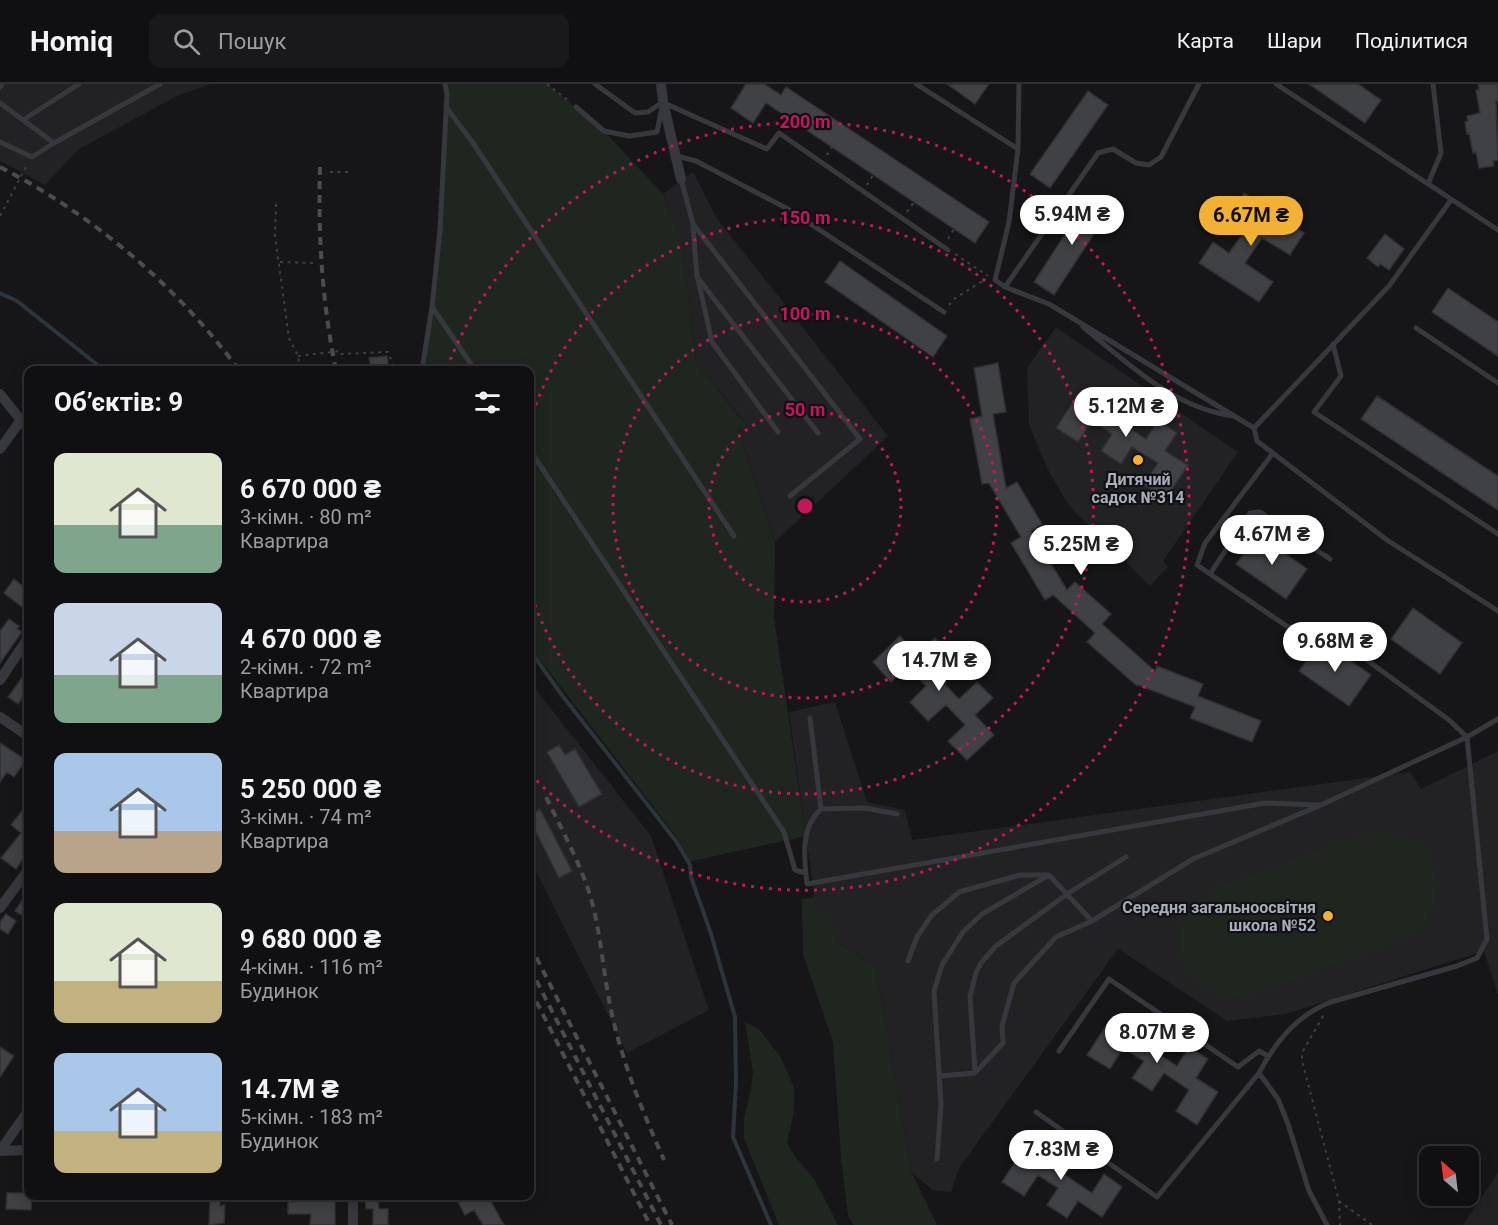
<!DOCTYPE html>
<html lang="uk">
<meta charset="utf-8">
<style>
:root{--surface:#101012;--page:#19191b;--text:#f1f3f6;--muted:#9c9d9f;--line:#303032;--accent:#f2b134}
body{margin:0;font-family:Roboto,sans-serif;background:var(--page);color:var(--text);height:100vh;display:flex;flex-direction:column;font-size:22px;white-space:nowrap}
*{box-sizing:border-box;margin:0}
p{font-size:20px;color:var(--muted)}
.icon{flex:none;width:33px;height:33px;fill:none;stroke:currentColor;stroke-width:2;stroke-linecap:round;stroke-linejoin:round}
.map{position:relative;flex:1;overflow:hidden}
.drawer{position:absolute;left:24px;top:282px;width:510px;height:834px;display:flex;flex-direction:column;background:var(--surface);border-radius:12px;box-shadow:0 3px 15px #0003,0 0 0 2px var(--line)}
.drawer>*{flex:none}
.needle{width:39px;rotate:332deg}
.fabs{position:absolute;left:1419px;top:1062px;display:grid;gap:12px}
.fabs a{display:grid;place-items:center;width:60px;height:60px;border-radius:12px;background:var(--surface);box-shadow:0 3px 15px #0003,0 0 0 2px var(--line);font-size:30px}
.price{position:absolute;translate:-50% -51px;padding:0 14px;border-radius:21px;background:#fff;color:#222;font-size:20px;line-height:39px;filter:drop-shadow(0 2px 3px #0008)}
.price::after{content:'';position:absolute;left:50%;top:36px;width:18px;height:14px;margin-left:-9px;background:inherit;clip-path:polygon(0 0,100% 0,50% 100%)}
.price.current{background:var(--accent);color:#111}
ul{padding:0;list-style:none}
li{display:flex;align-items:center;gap:18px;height:150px;padding:0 30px}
li span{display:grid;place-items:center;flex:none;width:168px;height:120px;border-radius:12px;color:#555}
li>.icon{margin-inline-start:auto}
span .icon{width:72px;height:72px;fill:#fffc;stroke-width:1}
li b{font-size:26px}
h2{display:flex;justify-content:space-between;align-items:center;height:72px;padding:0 30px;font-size:26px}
header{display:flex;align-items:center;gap:36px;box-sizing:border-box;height:84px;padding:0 30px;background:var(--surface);border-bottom:2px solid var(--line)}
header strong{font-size:28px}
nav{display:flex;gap:33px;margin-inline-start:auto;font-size:21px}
.search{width:420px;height:54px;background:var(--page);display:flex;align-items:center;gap:15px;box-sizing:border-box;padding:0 21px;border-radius:12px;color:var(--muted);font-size:22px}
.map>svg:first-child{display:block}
.built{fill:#222225}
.green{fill:#1e261f}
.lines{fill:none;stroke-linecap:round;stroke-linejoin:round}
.stream{stroke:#2c353c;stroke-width:4}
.building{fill:#404145;stroke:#303034;stroke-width:1.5}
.path{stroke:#3d3f44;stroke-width:2;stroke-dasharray:3 4.5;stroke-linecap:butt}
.service{stroke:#37383d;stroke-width:5}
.minor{stroke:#37383d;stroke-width:10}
.rail{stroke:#4a4c52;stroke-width:4;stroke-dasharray:8 6;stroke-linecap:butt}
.ring{fill:none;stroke:#c2185b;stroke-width:3;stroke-dasharray:3 6}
.poi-dot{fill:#f2b134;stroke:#111113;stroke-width:2}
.labels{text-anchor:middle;stroke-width:4.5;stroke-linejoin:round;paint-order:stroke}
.poi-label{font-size:16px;font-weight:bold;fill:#a8adb8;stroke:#111113}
.centre{fill:#c2185b;stroke:#111113;stroke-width:3}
.ring-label{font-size:18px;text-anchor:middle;font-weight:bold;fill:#c2185b;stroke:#111113;stroke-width:4.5;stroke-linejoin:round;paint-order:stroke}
</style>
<header>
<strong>Homiq</strong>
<div class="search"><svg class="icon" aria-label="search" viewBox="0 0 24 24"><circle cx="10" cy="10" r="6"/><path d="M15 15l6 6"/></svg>Пошук</div>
<nav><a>Карта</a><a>Шари</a><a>Поділитися</a></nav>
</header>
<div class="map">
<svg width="1498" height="1141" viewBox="0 0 1498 1141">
<rect width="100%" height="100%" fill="#161618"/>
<path class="built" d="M0,0H211L179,11L79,65L45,101L0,77Z
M693,88L716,133L888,352L775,458L738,343L745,339L696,277L682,156L663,110Z
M1056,243L1238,368L1163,477L1168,483L1150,502L1073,426L1064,414L1047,384L1029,341L1027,284Z
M530,598L651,752L709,926L627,969L530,775Z
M835,618L867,718L905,726L912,756L1410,688L1421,705L1498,667V911L1484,867L1285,930L1227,937L1118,865L959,1084L951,1108L933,1106L912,1089L876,883L835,857L817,831L789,628Z
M1498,1089V1141H1463Z"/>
<path class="green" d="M445,0H547L604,47L663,110L682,156L696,277L745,340L738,344L775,458L774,534L806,752L688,778L678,755L530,563V286H422L432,223L446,23Z
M1377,747C1445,749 1462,823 1402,856L1255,910C1181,927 1149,840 1216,804L1362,750Z
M815,813L817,830L830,829L835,857L876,883L912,1089L937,1141H854L848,1132L841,1074L833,958L803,870L802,815Z
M745,938L759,945L780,972L794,1003V1027L787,1059L795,1072L815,1096L838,1141H779L744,1054V1035L751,1005L753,988Z"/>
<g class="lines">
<path class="stream" d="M0,209L17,217L104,286
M530,566L561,610L676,757L690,781L691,793L711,850L735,933L736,998L733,1053L771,1141"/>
</g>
<path class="building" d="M746,0H764L781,11L786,3L989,138L975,159L766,19L753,39L731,24Z
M947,0H989L975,20Z
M1309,0H1358L1381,16L1365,39Z
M1478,0H1498V17H1496L1498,76L1493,77L1494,82L1479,84L1476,68L1473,69L1469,49L1467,50L1465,38L1468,37L1467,32L1480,29L1476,6H1479Z
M1088,7L1108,21L1050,104L1030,90Z
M1244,109L1304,149L1290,171L1262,154L1245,179L1273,198L1259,218L1199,179L1213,158L1229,169L1247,144L1229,132Z
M1089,113L1109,127L1054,211L1034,198Z
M1385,150L1404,165L1389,186L1380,180L1378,183L1367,174Z
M840,177L947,252L933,273L825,198Z
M1448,204L1498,238V272L1432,228Z
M387,272L389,286H371L369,274Z
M998,279L1006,328L993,330L1006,404L1017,398L1042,440L1031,447L1067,506L1075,498L1111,530L1102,540L1155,587L1157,582L1203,600L1198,612L1261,637L1252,658L1190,634L1195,623L1138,601L1137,602L1087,558L1095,549L1053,511L1045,516L1011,459L1021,453L989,399L982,400L970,335L982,332L974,284Z
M1112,303L1133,316L1119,337L1146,355L1158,336L1177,349L1165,367L1188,381L1166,415L1143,401L1158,379L1132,363L1121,380L1101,367L1112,350L1092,337L1078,358L1056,344L1078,310L1099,323Z
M1377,312L1498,392V426L1361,335Z
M1258,450L1307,485L1286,515L1236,480Z
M14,495L28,506V514L22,523L4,509Z
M1413,524L1462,559L1440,590L1391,555Z
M9,535L19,542L17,545L22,548L0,579V547Z
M900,552L917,571L935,554L952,572L934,589L959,615L977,598L993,614L975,631L994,651L967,676L948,657L965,641L946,621L928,637L910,618L926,602L907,582L891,598L873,578Z
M1321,556L1371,591L1349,622L1299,587Z
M28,585V606L18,620L8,613Z
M0,659L26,676L14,693L7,688L0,698Z
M559,661L565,671L575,665L602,710L579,723L547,668Z
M28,719V768L16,785L1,774L21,749L11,741Z
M540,725L572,787L559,794L530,736V731Z
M28,807V835L15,827Z
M6,830L16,837L8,850L0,845V838Z
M1143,930L1164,943L1150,964L1177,982L1189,963L1208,975L1196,994L1218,1008L1197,1041L1176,1027L1189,1006L1164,989L1152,1007L1132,994L1144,977L1123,964L1110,985L1087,971L1109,937L1130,950Z
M0,963L14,972L0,993Z
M1058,1057L1079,1070L1065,1091L1092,1109L1104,1090L1122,1103L1102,1133L1078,1117L1067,1134L1047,1121L1058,1104L1038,1091L1024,1112L1002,1098L1024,1064L1045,1077Z
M7,1109H28V1112H32L31,1126L6,1125Z
M293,1112H335V1141H310L311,1130H288V1118H293Z
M365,1112H378L379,1125H388V1141H373V1125H366Z
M471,1112H488L504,1141H483L474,1126L465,1131L458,1118Z
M210,1116H220V1122L225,1121L224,1139L209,1141Z"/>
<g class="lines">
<path class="path" d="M547,0L569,17
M787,44L792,37
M827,71L832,63
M330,88H352
M867,101L873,91
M276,120L275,152L289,254L298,272L300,286
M907,128L914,118
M0,132L27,81
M948,155L954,145
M955,170L988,192
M280,178L313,179
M949,221L954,215L986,195
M298,272L340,267L341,270L388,268L395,286
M1323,932L1302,969V977L1339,1117L1340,1141
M1339,1117L1372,1141"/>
<path class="service" d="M595,0L635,29L648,28L663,18
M916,0L1018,65
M1019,0L1018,65L1009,138L995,196L1005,203L1049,220L1254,344L1257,357L1387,456L1498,527
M1276,0L1498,146
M0,3L2,0
M0,19L23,36L79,0
M664,19L767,65L779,49L948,166
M446,23L473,59L734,452
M576,23L604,47L629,52L657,48L662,23
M23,36L54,59L160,0
M0,58L32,73L54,59
M677,72L696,77L788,125L944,228
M681,95L693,140L860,355L790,412
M1428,100L1441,69L1433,0
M693,142L697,193L818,349
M698,195L712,258L778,348
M1005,203L1098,69L1113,65L1136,79L1149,81L1161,73L1199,0
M432,223L475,286
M1083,243C1128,279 1173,324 1233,332
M1416,244L1498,299
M1333,260L1341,292L1314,328L1498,450
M422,286L432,223L440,146L447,10L445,0
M1142,339L1164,308
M1254,344L1389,202L1451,116
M530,366L784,748L795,786L806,789
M1330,475L1260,428L1250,429L1210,490L1288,543C1300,545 1311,541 1323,544L1449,636L1467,653L1498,635
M1210,490L1197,481L1205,459L1273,369
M810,634L821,725
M897,730L865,724L821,725C800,744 804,774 807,800L1265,719L1319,721
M908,877L917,853L931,832L959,808L1020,791H1049L1092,837
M1059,967L1109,895L1238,983L1259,967L1268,972
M975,988L970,912L976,889L981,879L996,862L1067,810L1126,773
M1259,989L1278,1015L1288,1040L1309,1107L1327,1141
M940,992L975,989L1003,959L1002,942L1014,899L1056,853L1092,837L1193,775L1321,721L1467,653L1487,855L1477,874L1457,882L1331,918C1297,931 1276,957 1259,989L1157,1113L1036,1028
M937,1075L941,1021L934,907L942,881L963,848L982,830L1049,791"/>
<path class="minor" d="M661,0L663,18L681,95
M0,310L28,345
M0,365L21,336
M0,596L28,554
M0,633L28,652
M0,824L28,786
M0,1067L28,1027
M0,1067L28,1066
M353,1141V1112"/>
<path class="rail" d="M0,83C93,131 177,202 239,286
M320,83C318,152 322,218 336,286
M546,713C561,744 578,775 589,808C600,842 603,886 610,921C621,976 642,1026 664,1076
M530,861L672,1141
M530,884L661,1141
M530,905L650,1141"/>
</g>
<g class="ring">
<circle cx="805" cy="422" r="96"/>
<circle cx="805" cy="422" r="192"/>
<path d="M530 338A288 288 0 1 1 530 506"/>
<path d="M447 284A384 384 0 1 1 531 691"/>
</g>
<g class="poi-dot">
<circle cx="1138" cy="376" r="6"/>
<circle cx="1328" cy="832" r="6"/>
</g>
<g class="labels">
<g class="poi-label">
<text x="1138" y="401">Дитячий<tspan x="1138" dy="18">садок №314</tspan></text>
<text x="1316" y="829" text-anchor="end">Середня загальноосвітня<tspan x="1316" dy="18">школа №52</tspan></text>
</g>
</g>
<circle cx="805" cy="422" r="9" class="centre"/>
<g class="ring-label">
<text x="805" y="44">200 m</text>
<text x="805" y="140">150 m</text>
<text x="805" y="236">100 m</text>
<text x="805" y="332">50 m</text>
</g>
</svg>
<div class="fabs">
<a><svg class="needle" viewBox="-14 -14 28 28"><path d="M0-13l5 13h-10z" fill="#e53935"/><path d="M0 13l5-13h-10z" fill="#9c9d9f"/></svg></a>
</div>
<b class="price" style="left:1072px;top:162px">5.94M ₴</b>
<b class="price current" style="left:1251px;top:163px">6.67M ₴</b>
<b class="price" style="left:1126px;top:354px">5.12M ₴</b>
<b class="price" style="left:1272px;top:482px">4.67M ₴</b>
<b class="price" style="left:1081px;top:492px">5.25M ₴</b>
<b class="price" style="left:1335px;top:589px">9.68M ₴</b>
<b class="price" style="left:939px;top:608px">14.7M ₴</b>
<b class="price" style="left:1157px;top:980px">8.07M ₴</b>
<b class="price" style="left:1061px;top:1097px">7.83M ₴</b>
<section class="drawer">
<h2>Об’єктів: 9<svg class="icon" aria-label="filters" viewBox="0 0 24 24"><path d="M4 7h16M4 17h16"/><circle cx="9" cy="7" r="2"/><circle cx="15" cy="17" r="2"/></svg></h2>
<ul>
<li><span style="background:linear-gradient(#dfe7d0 60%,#7fa58c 0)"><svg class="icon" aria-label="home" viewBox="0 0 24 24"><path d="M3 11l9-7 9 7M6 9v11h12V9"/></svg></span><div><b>6 670 000 ₴</b><p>3-кімн. · 80 m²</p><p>Квартира</p></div></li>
<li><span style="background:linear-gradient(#c9d6e8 60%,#7fa58c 0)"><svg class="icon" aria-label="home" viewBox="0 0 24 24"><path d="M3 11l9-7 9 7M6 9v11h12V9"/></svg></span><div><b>4 670 000 ₴</b><p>2-кімн. · 72 m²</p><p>Квартира</p></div></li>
<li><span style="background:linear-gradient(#a9c7e8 65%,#b9a48a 0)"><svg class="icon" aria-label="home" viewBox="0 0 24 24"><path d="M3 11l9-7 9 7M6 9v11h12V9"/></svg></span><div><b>5 250 000 ₴</b><p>3-кімн. · 74 m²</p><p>Квартира</p></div></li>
<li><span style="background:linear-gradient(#dfe7d0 65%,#c2b280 0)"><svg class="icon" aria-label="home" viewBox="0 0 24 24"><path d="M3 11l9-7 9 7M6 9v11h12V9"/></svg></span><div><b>9 680 000 ₴</b><p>4-кімн. · 116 m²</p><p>Будинок</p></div></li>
<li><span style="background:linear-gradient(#a9c7e8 65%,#c2b280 0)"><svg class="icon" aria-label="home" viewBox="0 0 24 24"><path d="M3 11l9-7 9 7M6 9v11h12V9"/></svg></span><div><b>14.7M ₴</b><p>5-кімн. · 183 m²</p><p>Будинок</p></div></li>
</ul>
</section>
</div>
